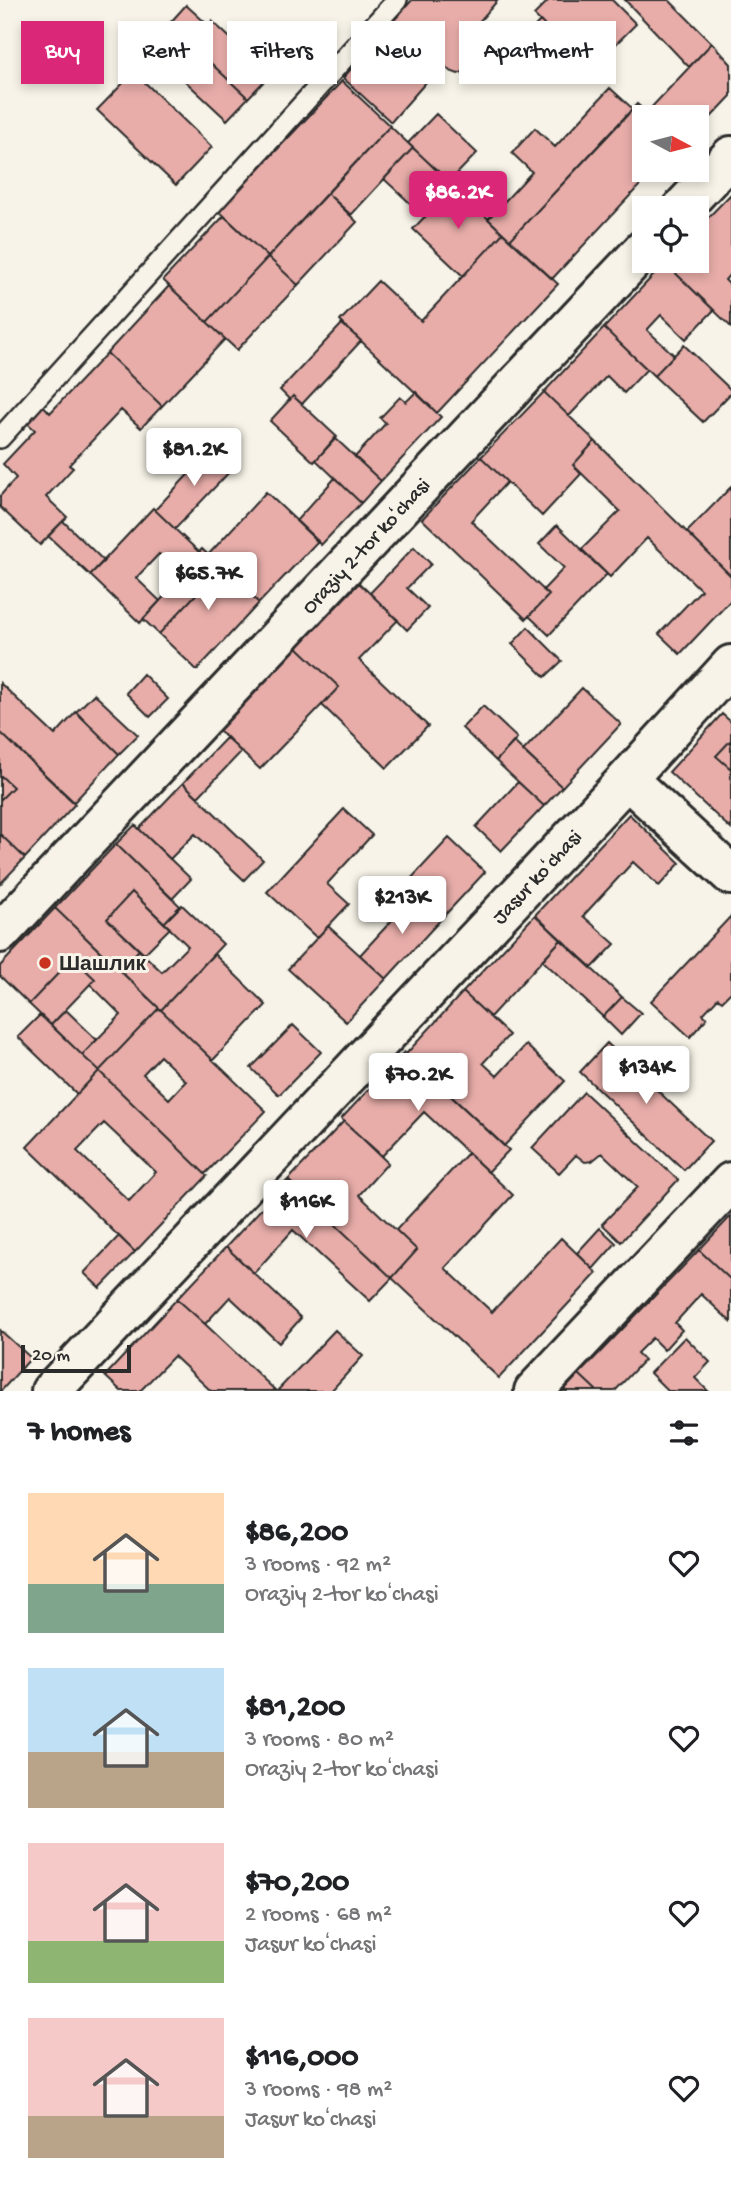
<!DOCTYPE html>
<meta charset="utf-8">
<style>
:root{--surface:#fff;--page:#f2f2f2;--text:#202124;--muted:#757577;--accent:#db2777}
body{margin:0;font-family:"Gochi Hand",sans-serif;background:var(--page);color:var(--text);height:100vh;display:flex;flex-direction:column;font-size:26px;white-space:nowrap}
*{box-sizing:border-box;margin:0}
p{font-size:23px;color:var(--muted)}
.icon{flex:none;width:38px;height:38px;fill:none;stroke:currentColor;stroke-width:2;stroke-linecap:round;stroke-linejoin:round}
.map{position:relative;height:1391px;overflow:hidden}
.drawer{display:flex;flex-direction:column;background:var(--surface);flex:1}
.drawer>*{flex:none}
.hud{position:absolute;left:21px;top:21px;width:690px;height:63px;display:flex;gap:14px}
.needle{width:46px;rotate:97deg}
.fabs{position:absolute;left:632px;top:105px;display:grid;gap:14px}
.fabs a{display:grid;place-items:center;width:77px;height:77px;border-radius:0px;background:var(--surface);box-shadow:0 4px 10px #0003;font-size:35px}
.scale{position:absolute;left:21px;bottom:18px;width:110px;box-sizing:border-box;padding-left:7px;border:4px solid #2b2b2b;border-top:0;font-size:19px;line-height:24px;white-space:nowrap;color:#2b2b2b;-webkit-text-stroke:5px #f7f3e8;paint-order:stroke}
.price{position:absolute;translate:-50% -60px;padding:0 16px;border-radius:7px;background:#fff;color:#222;font-size:23px;line-height:46px;filter:drop-shadow(0 2px 4px #0008)}
.price::after{content:'';position:absolute;left:50%;top:42px;width:21px;height:16px;margin-left:-10px;background:inherit;clip-path:polygon(0 0,100% 0,50% 100%)}
.price.on{background:var(--accent);color:#fff}
ul{padding:0;list-style:none}
li{display:flex;align-items:center;gap:21px;height:175px;padding:0 28px}
li span{display:grid;place-items:center;flex:none;width:196px;height:140px;border-radius:0px;color:#555}
li>.icon{margin-inline-start:auto}
span .icon{width:84px;height:84px;fill:#fffc;stroke-width:1}
li b{font-size:30px}
h2{display:flex;justify-content:space-between;align-items:center;height:84px;padding:0 28px;font-size:30px}
.chip{padding:0 24px;border-radius:0px;background:var(--surface);box-shadow:0 4px 10px #0003;font-size:24px;line-height:63px}
.chip.on{background:var(--accent);color:#fff}
.map>svg:first-child{display:block}
.building{fill:#e8ada9;stroke:#2b2b2b;stroke-width:2;fill-rule:evenodd}
.lines{fill:none;stroke-linecap:round;stroke-linejoin:round}
.lane-casing{stroke:#2b2b2b;stroke-width:24}
.street-casing{stroke:#2b2b2b;stroke-width:44}
.lane{stroke:#f7f3e8;stroke-width:19}
.street{stroke:#f7f3e8;stroke-width:38}
.poi-dot{fill:#c8321e;stroke:#f7f3e8;stroke-width:2.5}
.labels{text-anchor:middle;stroke-width:6;stroke-linejoin:round;paint-order:stroke}
.street-label{font-size:21px;fill:#2b2b2b;stroke:#f7f3e8}
.poi-label{font-size:21px;font-weight:bold;fill:#2b2b2b;stroke:#f7f3e8;text-anchor:start}
</style>
<div class="map">
<svg width="731" height="1391" viewBox="0 0 731 1391">
<rect width="100%" height="100%" fill="#f7f3e8"/>
<filter id="ink" filterUnits="userSpaceOnUse"><feTurbulence type="fractalNoise" baseFrequency=".0143" numOctaves="2"/><feDisplacementMap in="SourceGraphic" scale="14" xChannelSelector="R" yChannelSelector="G"/><feConvolveMatrix kernelMatrix="1 2 1 2 8 2 1 2 1" color-interpolation-filters="sRGB"/></filter>
<g filter="url(#ink)">
<path class="building" d="M412,0H498L465,38L475,49V59L470,69L458,74L450,71L442,64L391,122L343,78Z
M549,0H612L636,24L590,70L534,15Z
M625,0H669L712,43L689,67Z
M186,5L209,26L212,21L270,75L248,98L169,24Z
M540,21L570,50L547,73L518,44Z
M169,24L248,98L227,120L184,80L188,76L152,42Z
M712,43L731,64V96L696,133V117H652L647,112Z
M134,72L212,147L176,185L97,110Z
M342,81L390,126L268,257L219,211Z
M610,88L633,109L510,240L488,219L532,172L512,153L535,128L555,147Z
M637,104L652,117H644V170H654L552,279L510,240Z
M436,114L477,153L449,182L408,143Z
M390,126L413,148L351,215L327,193Z
M413,148L454,186L425,217L384,179Z
M454,186L503,233L463,276L413,229Z
M327,193L357,222L298,285L268,257Z
M731,194V273L725,280L731,286V327L665,263L667,261H696V230Z
M224,216L268,257L207,322L163,280Z
M503,233L558,284L437,413L340,321L378,281L421,321Z
M268,257L298,285L237,350L207,322Z
M665,263L714,310L686,339L661,315L647,330L674,355L654,376L604,328Z
M169,286L225,339L162,406L107,353Z
M342,324L361,341L302,404L293,396L290,400L280,390Z
M604,328L647,369L624,393L607,376L569,416L544,392Z
M684,345L731,390V393L703,422L654,376Z
M107,353L162,406L141,428L121,410L69,465L73,468L46,497L67,517L40,545L0,507V496L16,478L3,464L35,430L25,421L42,404L50,413Z
M416,392L441,417L381,481L355,457L386,423L380,418L400,397L406,402Z
M544,392L595,441L573,465L581,474L542,516L481,457Z
M293,396L337,437L314,462L270,421Z
M335,438L381,481L361,503L316,460Z
M595,441L731,576V600L680,654L659,634L701,590L647,538L610,577L581,550L620,511L573,465Z
M213,448L234,467L175,529L155,510Z
M481,457L507,482L471,521L549,595L526,619L422,519Z
M335,478L361,503L321,545L296,521Z
M731,487V576L687,532Z
M266,492L318,541L259,603L208,555Z
M153,508L199,552L180,573L159,554L136,578L160,601L140,623L90,575Z
M63,521L104,561L90,575L48,536Z
M557,525L607,574L549,635L529,616L549,595L543,590L564,568L539,544Z
M414,547L431,564L407,588L428,608L407,630L370,593Z
M202,549L259,603L197,670L159,634L201,589L182,571Z
M185,574L201,589L159,634L143,619Z
M359,583L398,620L359,660L428,726L387,768L322,705L339,687L297,647Z
M528,627L562,661L545,677L512,644Z
M297,647L339,687L260,769L218,730Z
M143,674L168,699L150,717L126,693Z
M0,683L55,735L76,712L119,754L74,802L0,732Z
M582,688L621,724L562,787L523,751Z
M94,694L138,735L119,754L76,712Z
M483,706L517,738L496,761L462,728Z
M722,714L731,722V740L716,756L731,769V829L669,772Z
M0,732L75,804L25,858L0,834V800L13,787L0,775Z
M227,737L241,752L198,797L183,783Z
M731,740V769L716,756Z
M514,742L562,787L544,806L496,761Z
M0,775L13,787L0,800Z
M518,782L544,806L501,851L476,827Z
M183,783L263,860L244,880L195,834L170,859L139,829Z
M344,809L372,835L327,884L349,904L317,938L267,892Z
M629,814L680,863L659,886L633,862L583,916L615,944L592,968L535,915Z
M135,825L191,879L172,899L116,844Z
M0,834L25,858L0,884Z
M449,838L485,872L444,916L408,882Z
M116,844L180,906L164,923L132,892L107,919L139,950L119,970L55,908Z
M132,892L170,928L144,954L107,919Z
M418,892L444,916L386,979L360,955Z
M182,905L223,944L161,1010L119,970L139,950L162,972L188,946L164,923Z
M55,908L159,1008L99,1071L82,1055L121,1015L90,984L95,979L73,958L29,1004L0,976V966Z
M535,915L561,940L490,1017L463,992Z
M731,916V992L722,1001L718,998L703,1014L707,1018L690,1037L651,1001Z
M328,926L386,979L346,1022L288,969Z
M561,940L622,997L603,1017L542,960Z
M214,954L266,1005L213,1060L161,1010Z
M73,958L95,979L51,1025L29,1004Z
M463,992L509,1035L483,1063L497,1076L526,1045L565,1081L504,1146L406,1054Z
M622,997L641,1013L621,1035L603,1017Z
M159,1008L266,1111L205,1174L99,1071ZM160,1056L186,1081L169,1099L143,1074Z
M66,1010L97,1040L82,1055L51,1025Z
M40,1015L99,1071L77,1094L18,1037Z
M293,1025L321,1052L279,1095L251,1068Z
M607,1043L711,1141L684,1170L580,1072Z
M404,1052L509,1150L488,1172L424,1112L382,1156L341,1119Z
M99,1071L207,1176L135,1252L27,1147ZM104,1123L156,1172L129,1201L77,1151Z
M584,1092L678,1180L621,1242L602,1224L638,1187L602,1153L592,1161L585,1162L576,1155L559,1173L532,1148Z
M344,1121L388,1163L359,1195L417,1250L392,1278L288,1180Z
M468,1153L513,1195L445,1268L492,1312L561,1238L597,1273L499,1378L392,1278L417,1250L396,1230Z
M288,1180L392,1278L370,1301L293,1230L254,1273L226,1247Z
M731,1216V1280L699,1250Z
M600,1228L616,1243L593,1269L577,1253Z
M119,1236L135,1252L100,1288L84,1273Z
M226,1247L301,1318L279,1343L230,1297L205,1324L177,1299Z
M699,1250L731,1280V1322L701,1294L675,1323L682,1330L664,1350L652,1338L637,1353L644,1360L615,1391H597L579,1374Z
M177,1299L205,1324L276,1391H211L174,1356L140,1391H121L105,1376Z
M0,1330L31,1358L1,1391H0Z
M335,1330L363,1356L331,1391H277Z
M685,1337L710,1362L695,1378L708,1391H668L650,1373Z
M579,1374L597,1391H563Z"/>
<g class="lines">
<g class="lane-casing">
<path id="lane" d="M0,438L397,0"/>
</g>
<g class="street-casing">
<path id="street" d="M682,208L731,156
M627,779L731,875
M0,933L644,249
M51,1391L627,779L731,665
M534,1391L731,1182"/>
</g>
<use href="#lane" class="lane"/>
<use href="#street" class="street"/>
</g>
</g>
<circle class="poi-dot" cx="45" cy="963" r="7"/>
<g class="labels">
<g class="street-label">
<text transform="translate(365 545) rotate(-47)" y="7">Oraziy 2-tor koʻchasi</text>
<text transform="translate(536 876) rotate(-47)" y="7">Jasur koʻchasi</text>
</g>
<g class="poi-label">
<text x="59" y="970">Шашлик</text>
</g>
</g>
</svg>
<div class="fabs">
<a><svg class="needle" viewBox="-14 -14 28 28"><path d="M0-13l5 13h-10z" fill="#e53935"/><path d="M0 13l5-13h-10z" fill="#757577"/></svg></a>
<a><svg class="icon" aria-label="locate" viewBox="0 0 24 24"><circle cx="12" cy="12" r="6"/><path d="M12 2v4M12 18v4M2 12h4M18 12h4"/></svg></a>
</div>
<div class="scale">20 m</div>
<b class="price on" style="left:458px;top:231px">$86.2K</b>
<b class="price" style="left:194px;top:488px">$81.2K</b>
<b class="price" style="left:208px;top:612px">$65.7K</b>
<b class="price" style="left:402px;top:936px">$213K</b>
<b class="price" style="left:646px;top:1106px">$134K</b>
<b class="price" style="left:418px;top:1113px">$70.2K</b>
<b class="price" style="left:306px;top:1240px">$116K</b>
<div class="hud">
<a class="chip on">Buy</a>
<a class="chip">Rent</a>
<a class="chip">Filters</a>
<a class="chip">New</a>
<a class="chip">Apartment</a>
</div>
</div>
<section class="drawer">
<h2>7 homes<svg class="icon" aria-label="filters" viewBox="0 0 24 24"><path d="M4 7h16M4 17h16"/><circle cx="9" cy="7" r="2"/><circle cx="15" cy="17" r="2"/></svg></h2>
<ul>
<li><span style="background:linear-gradient(#ffd9b3 65%,#7fa58c 0)"><svg class="icon" aria-label="home" viewBox="0 0 24 24"><path d="M3 11l9-7 9 7M6 9v11h12V9"/></svg></span><div><b>$86,200</b><p>3 rooms · 92 m²</p><p>Oraziy 2-tor koʻchasi</p></div><svg class="icon" aria-label="heart" viewBox="0 0 24 24"><path d="M12 20l-8-8c-3-5 5-10 8-4 3-6 11-1 8 4z"/></svg></li>
<li><span style="background:linear-gradient(#bfe0f5 60%,#b9a48a 0)"><svg class="icon" aria-label="home" viewBox="0 0 24 24"><path d="M3 11l9-7 9 7M6 9v11h12V9"/></svg></span><div><b>$81,200</b><p>3 rooms · 80 m²</p><p>Oraziy 2-tor koʻchasi</p></div><svg class="icon" aria-label="heart" viewBox="0 0 24 24"><path d="M12 20l-8-8c-3-5 5-10 8-4 3-6 11-1 8 4z"/></svg></li>
<li><span style="background:linear-gradient(#f6c9c9 70%,#8fb573 0)"><svg class="icon" aria-label="home" viewBox="0 0 24 24"><path d="M3 11l9-7 9 7M6 9v11h12V9"/></svg></span><div><b>$70,200</b><p>2 rooms · 68 m²</p><p>Jasur koʻchasi</p></div><svg class="icon" aria-label="heart" viewBox="0 0 24 24"><path d="M12 20l-8-8c-3-5 5-10 8-4 3-6 11-1 8 4z"/></svg></li>
<li><span style="background:linear-gradient(#f6c9c9 70%,#b9a48a 0)"><svg class="icon" aria-label="home" viewBox="0 0 24 24"><path d="M3 11l9-7 9 7M6 9v11h12V9"/></svg></span><div><b>$116,000</b><p>3 rooms · 98 m²</p><p>Jasur koʻchasi</p></div><svg class="icon" aria-label="heart" viewBox="0 0 24 24"><path d="M12 20l-8-8c-3-5 5-10 8-4 3-6 11-1 8 4z"/></svg></li>
</ul>
</section>
